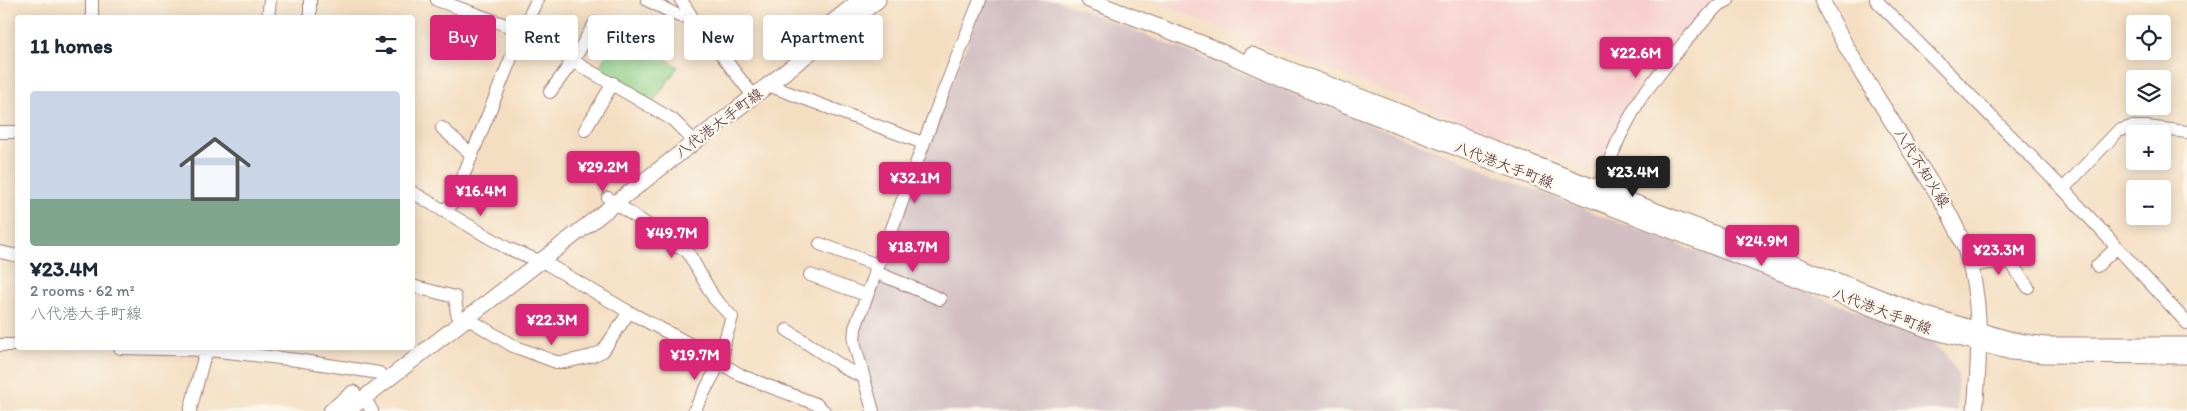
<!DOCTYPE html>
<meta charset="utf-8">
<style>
:root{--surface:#fff;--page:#f6f6f7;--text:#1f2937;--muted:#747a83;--accent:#db2777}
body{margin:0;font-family:Itim,"Klee One",sans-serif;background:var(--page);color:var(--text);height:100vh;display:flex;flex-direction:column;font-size:19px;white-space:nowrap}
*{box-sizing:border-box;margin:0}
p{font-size:16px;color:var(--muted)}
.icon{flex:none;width:28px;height:28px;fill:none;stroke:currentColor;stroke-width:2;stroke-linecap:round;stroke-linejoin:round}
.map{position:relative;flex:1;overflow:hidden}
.drawer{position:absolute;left:15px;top:15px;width:400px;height:335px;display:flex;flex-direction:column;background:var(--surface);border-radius:5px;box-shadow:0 2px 12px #0003}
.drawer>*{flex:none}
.banner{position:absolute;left:430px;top:15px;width:475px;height:45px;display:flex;gap:10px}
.fabs{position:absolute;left:2126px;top:15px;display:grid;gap:10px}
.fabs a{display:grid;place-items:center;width:45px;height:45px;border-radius:5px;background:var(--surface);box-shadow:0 2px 12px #0003;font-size:25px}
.price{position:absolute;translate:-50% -42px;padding:0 11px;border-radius:5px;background:var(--accent);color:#fff;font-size:16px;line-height:32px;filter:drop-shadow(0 1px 2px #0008)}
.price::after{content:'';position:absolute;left:50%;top:30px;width:15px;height:11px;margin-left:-8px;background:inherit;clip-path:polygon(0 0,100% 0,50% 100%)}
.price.current{background:#222;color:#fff}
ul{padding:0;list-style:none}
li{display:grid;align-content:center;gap:10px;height:265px;padding:0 15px}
li span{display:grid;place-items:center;height:155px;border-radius:5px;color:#555}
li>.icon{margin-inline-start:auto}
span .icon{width:90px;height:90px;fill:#fffc;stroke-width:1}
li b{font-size:21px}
h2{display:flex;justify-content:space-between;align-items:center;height:60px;padding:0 15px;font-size:21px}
.chip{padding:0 18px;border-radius:5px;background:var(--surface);box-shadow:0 2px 12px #0003;font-size:18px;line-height:45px}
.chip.current{background:var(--accent);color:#fff}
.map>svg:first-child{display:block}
.built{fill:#f7d0cd}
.industrial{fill:#d2bec3}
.green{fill:#90d189;stroke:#6d785a}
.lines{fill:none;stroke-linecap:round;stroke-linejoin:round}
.minor-casing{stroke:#9f7e76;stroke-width:14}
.major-casing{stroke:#9f7e76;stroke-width:17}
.minor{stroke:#fff;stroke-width:12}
.major{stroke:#fff;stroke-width:15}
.labels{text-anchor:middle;stroke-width:4.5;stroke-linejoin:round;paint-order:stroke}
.street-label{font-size:15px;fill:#4a1f2b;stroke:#fbf7ec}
</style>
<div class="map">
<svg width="2187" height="411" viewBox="0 0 2187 411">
<rect width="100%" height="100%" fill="#fbf7ec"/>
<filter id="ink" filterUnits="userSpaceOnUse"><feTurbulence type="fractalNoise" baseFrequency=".02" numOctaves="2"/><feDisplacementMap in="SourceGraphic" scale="10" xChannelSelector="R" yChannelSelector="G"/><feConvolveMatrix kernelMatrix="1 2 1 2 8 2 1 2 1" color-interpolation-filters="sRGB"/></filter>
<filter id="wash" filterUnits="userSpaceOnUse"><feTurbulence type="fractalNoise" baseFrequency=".0096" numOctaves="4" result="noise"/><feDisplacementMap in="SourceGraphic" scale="20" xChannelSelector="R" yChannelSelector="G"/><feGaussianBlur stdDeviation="1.12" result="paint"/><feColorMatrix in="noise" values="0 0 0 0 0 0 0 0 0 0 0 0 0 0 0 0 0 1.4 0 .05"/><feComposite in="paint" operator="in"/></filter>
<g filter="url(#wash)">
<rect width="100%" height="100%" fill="#f4dec1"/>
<path class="built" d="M1149,0H1721L1698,16L1646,67L1596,172Z"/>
<path class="industrial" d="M984,0H1057L1596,214L1857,311L1932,343L1946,355L1958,373L1956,411H879L858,332Z"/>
<path class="green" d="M621,32L678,67L653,102L597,71Z"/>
</g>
<g filter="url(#ink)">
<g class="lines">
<g class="minor-casing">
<path id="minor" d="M92,0V18
M437,0L522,31L673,120L694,141
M647,0L679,16L692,17C714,42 732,71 754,96
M681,0L692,17
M1876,0L2063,189L2187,323
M268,18L270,0
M310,18V0
M768,85L923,143
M550,92L573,61L595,23
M442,128L471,154
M585,130L613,83
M0,132H18
M2063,189L2118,131L2131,127H2147L2187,132
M412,192L507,248L547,264L629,312L684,341L742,376L816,404L824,411
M1594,197L1620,136L1641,97L1683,44L1717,6L1728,0
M608,198L673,242L677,247L686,249L714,298L732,317L725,340L723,357L694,411
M443,211L452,204L522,31L537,0
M820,244L877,265
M0,252L18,256
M1970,266L2009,260L2028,287
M2097,266L2117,247
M875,272L940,299
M810,275L866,295
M412,286L455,297L457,314
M467,318L513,346L556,362H565L592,356L603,351L629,312
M787,330L848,370L862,376
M0,345H18
M120,348L209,350L297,360L379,373L387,379
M364,397L372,411
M190,411L203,361L209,348
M873,411L854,342L855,328L935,113L980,0"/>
</g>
<g class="major-casing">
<path id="major" d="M1089,0L1206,45L1312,92L1929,330L2011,352L2045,355L2187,356
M1822,0C1848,56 1884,107 1916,160C1938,194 1961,228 1971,268C1982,315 1979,363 1975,411
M795,52L860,0
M1252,55L1923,314L2012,340L2045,345H2187
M331,411L353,393
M347,411L878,0"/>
</g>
<use href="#minor" class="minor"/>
<use href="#major" class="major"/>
</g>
</g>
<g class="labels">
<g class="street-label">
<text transform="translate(719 123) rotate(-37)" y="5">八代港大手町線</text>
<text transform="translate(1504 165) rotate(21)" y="5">八代港大手町線</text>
<text transform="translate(1922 168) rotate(58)" y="5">八代不知火線</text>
<text transform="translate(1882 311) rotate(21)" y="5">八代港大手町線</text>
</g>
</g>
</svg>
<div class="fabs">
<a><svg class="icon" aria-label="locate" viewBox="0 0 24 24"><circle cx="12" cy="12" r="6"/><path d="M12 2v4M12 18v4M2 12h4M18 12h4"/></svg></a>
<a><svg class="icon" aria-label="layers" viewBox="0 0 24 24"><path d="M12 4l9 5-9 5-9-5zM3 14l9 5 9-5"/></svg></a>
<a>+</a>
<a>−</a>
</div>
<b class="price" style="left:1636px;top:79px">¥22.6M</b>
<b class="price" style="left:603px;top:193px">¥29.2M</b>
<b class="price current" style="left:1633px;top:198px">¥23.4M</b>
<b class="price" style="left:915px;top:204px">¥32.1M</b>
<b class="price" style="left:481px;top:217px">¥16.4M</b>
<b class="price" style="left:672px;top:259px">¥49.7M</b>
<b class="price" style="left:1762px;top:267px">¥24.9M</b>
<b class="price" style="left:913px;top:273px">¥18.7M</b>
<b class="price" style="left:1999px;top:276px">¥23.3M</b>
<b class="price" style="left:552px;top:346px">¥22.3M</b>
<b class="price" style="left:695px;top:381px">¥19.7M</b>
<div class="banner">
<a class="chip current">Buy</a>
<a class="chip">Rent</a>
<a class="chip">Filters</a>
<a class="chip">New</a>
<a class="chip">Apartment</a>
</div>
<section class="drawer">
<h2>11 homes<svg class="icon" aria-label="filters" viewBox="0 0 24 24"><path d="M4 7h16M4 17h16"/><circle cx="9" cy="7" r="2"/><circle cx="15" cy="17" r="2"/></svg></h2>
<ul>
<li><span style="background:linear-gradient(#c9d6e8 70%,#7fa58c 0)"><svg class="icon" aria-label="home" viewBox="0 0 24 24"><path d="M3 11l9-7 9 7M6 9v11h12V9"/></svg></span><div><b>¥23.4M</b><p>2 rooms · 62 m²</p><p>八代港大手町線</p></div></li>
</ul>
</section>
</div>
